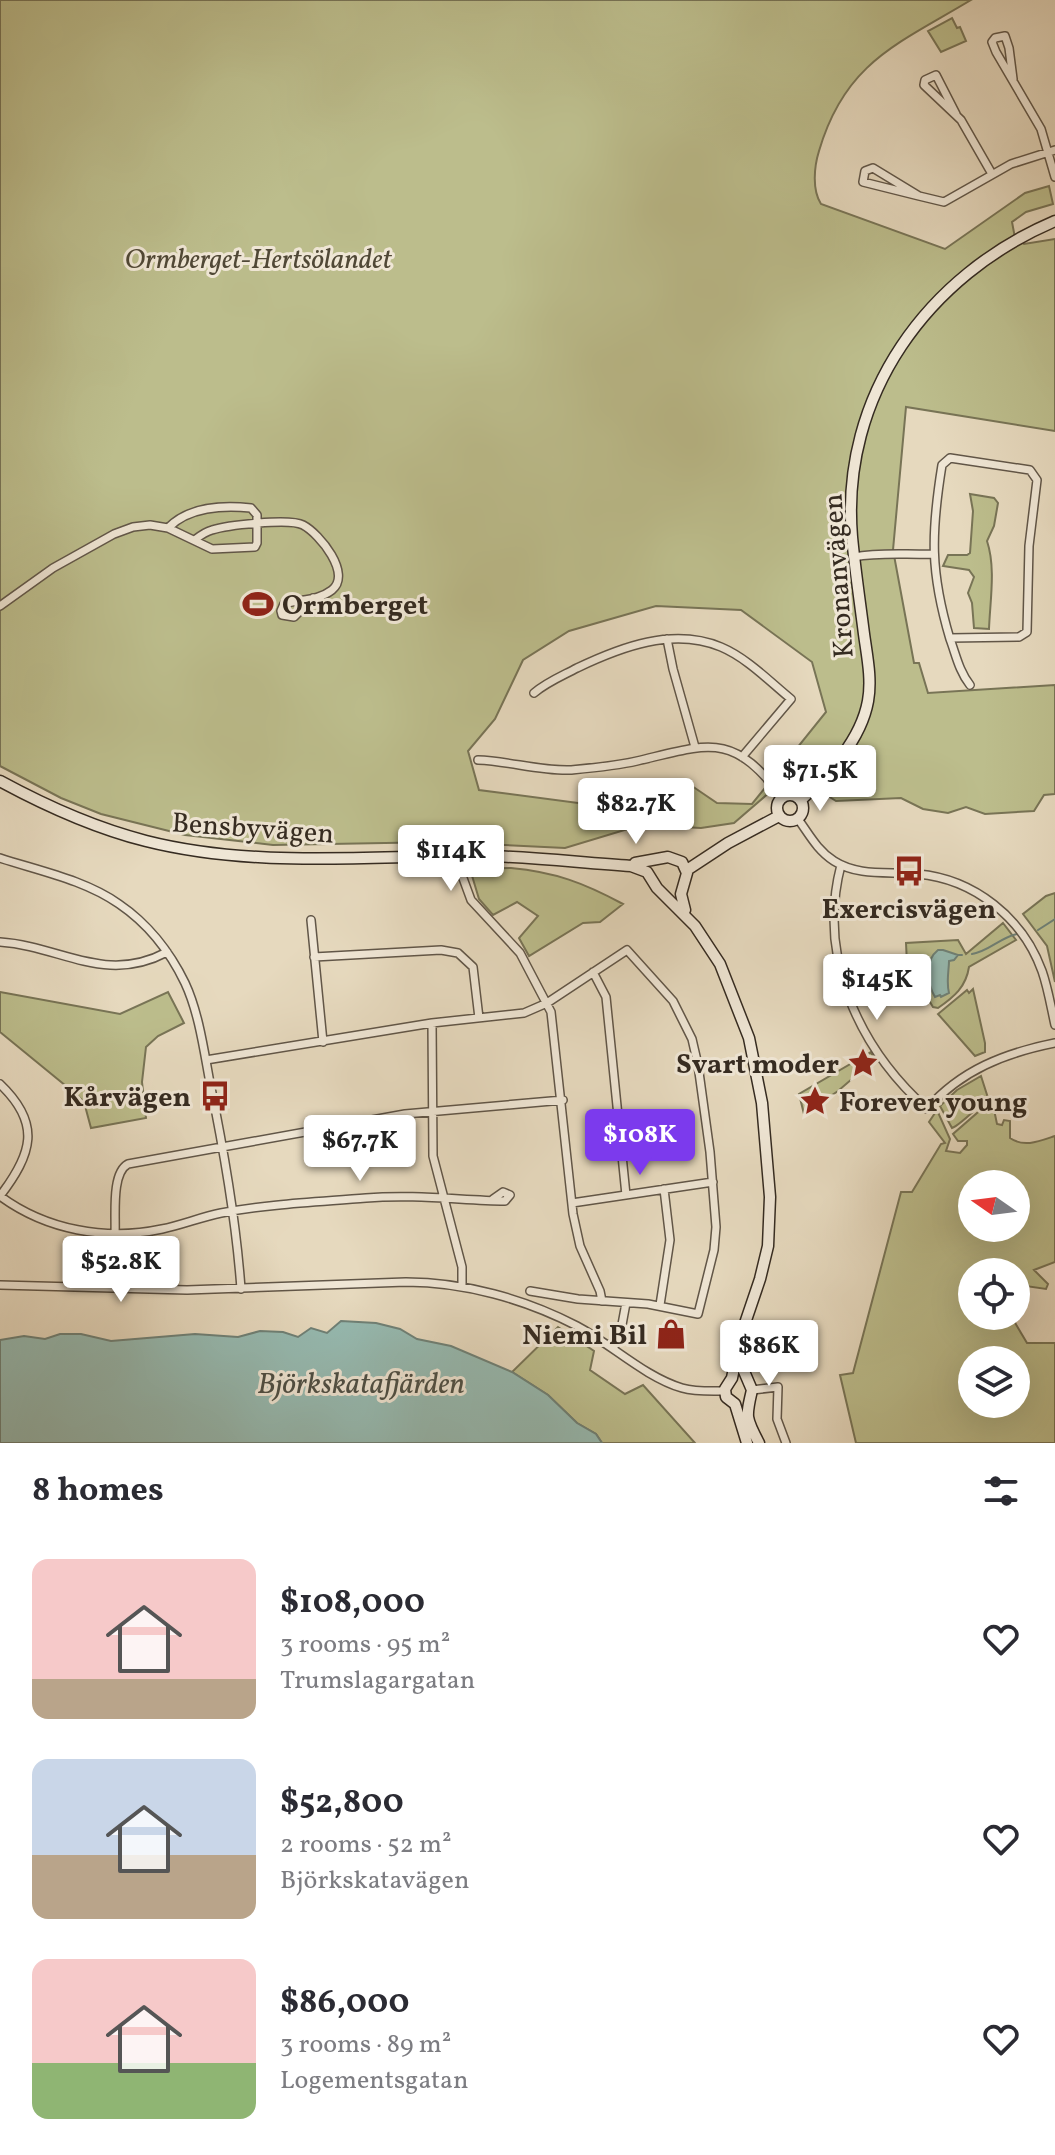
<!DOCTYPE html>
<meta charset="utf-8">
<style>
:root{--surface:#fff;--page:#f2f2f3;--text:#2b2b33;--muted:#7c7c81;--accent:#7c3aed}
body{margin:0;font-family:Vollkorn,serif;background:var(--page);color:var(--text);height:100vh;display:flex;flex-direction:column;font-size:30px;white-space:nowrap}
*{box-sizing:border-box;margin:0}
p{font-size:26px;color:var(--muted)}
.icon{flex:none;width:44px;height:44px;fill:none;stroke:currentColor;stroke-width:2;stroke-linecap:round;stroke-linejoin:round}
.map{position:relative;height:1443px;overflow:hidden}
.drawer{display:flex;flex-direction:column;background:var(--surface);flex:1}
.drawer>*{flex:none}
.needle{width:52px;rotate:284deg}
.controls{position:absolute;left:958px;top:1170px;display:grid;gap:16px}
.controls a{display:grid;place-items:center;width:72px;height:72px;border-radius:50%;background:var(--surface);box-shadow:0 8px 32px #0002;font-size:40px}
.price{position:absolute;translate:-50% -68px;padding:0 18px;border-radius:8px;background:#fff;color:#222;font-size:26px;line-height:52px;filter:drop-shadow(0 2px 4px #0008)}
.price::after{content:'';position:absolute;left:50%;top:48px;width:24px;height:18px;margin-left:-12px;background:inherit;clip-path:polygon(0 0,100% 0,50% 100%)}
.price.active{background:var(--accent);color:#fff}
ul{padding:0;list-style:none}
li{display:flex;align-items:center;gap:24px;height:200px;padding:0 32px}
li span{display:grid;place-items:center;flex:none;width:224px;height:160px;border-radius:16px;color:#555}
li>.icon{margin-inline-start:auto}
span .icon{width:96px;height:96px;fill:#fffc;stroke-width:1}
li b{font-size:34px}
h2{display:flex;justify-content:space-between;align-items:center;height:96px;padding:0 32px;font-size:34px}
.map>svg:first-child{display:block}
.green{fill:#bcbd8c;stroke:#787456;stroke-width:2;fill-rule:evenodd}
.water{fill:#96bab1;stroke:#6f8177;stroke-width:2}
.lines{fill:none;stroke-linecap:round;stroke-linejoin:round}
.stream{stroke:#6f8177;stroke-width:2}
.street-casing{stroke:#615648;stroke-width:10}
.secondary-casing{stroke:#352b21;stroke-width:13}
.street{stroke:#efe6d5;stroke-width:7}
.secondary{stroke:#efe6d5;stroke-width:10}
.labels{text-anchor:middle;stroke-width:6;stroke-linejoin:round;paint-order:stroke}
.park-label{font-size:28px;font-style:italic;fill:#504836;stroke:#efe6d5}
.street-label{font-size:28px;fill:#352b21;stroke:#efe6d5}
.poi-label{font-size:28px;font-weight:bold;fill:#352b21;stroke:#efe6d5;text-anchor:end}
.water-label{font-size:30px;font-style:italic;fill:#4d4f45;stroke:#efe6d5}
</style>
<div class="map">
<svg width="1055" height="1443" viewBox="0 0 1055 1443">
<rect width="100%" height="100%" fill="#e6d9be"/>
<filter id="stains"><feTurbulence type="fractalNoise" baseFrequency=".0025" numOctaves="4"/><feColorMatrix values="0 0 0 0 .2 0 0 0 0 .09 0 0 0 0 .02 0 0 0 .5 -.17"/></filter>
<radialGradient id="worn" r=".72"><stop offset=".6" stop-color="#630" stop-opacity="0"/><stop offset="1" stop-color="#630" stop-opacity=".3"/></radialGradient>
<path class="green" d="M0,0H971C898,44 845,62 819,151C814,167 812,190 821,204L945,249L1025,193L1049,186L1053,204L1026,212L1012,222L1015,238L1024,244L1055,239V431L906,407L893,550L914,663H919L928,693L1055,685V794L1044,795L1034,811L985,814L966,807L948,813L923,809L901,798L836,801L792,773L734,823L701,828L641,825L565,848L441,842L273,845L185,835L101,814L61,798L0,766ZM656,606L741,610L812,662L826,712L752,804L717,803L689,784L616,808L479,790L468,751L495,719L523,660L569,631Z
M952,18L957,28L960,27L966,41L941,52L928,31Z
M970,494L994,498L998,503L994,526L987,541C996,568 990,601 989,629L974,628L972,603L968,593L974,577L969,570L943,566L948,555H967L970,553L973,511Z
M511,868C555,872 584,883 623,904L600,922L583,923L529,956L519,938L538,916L517,902L493,915L479,899L470,869Z
M1055,893V982L1047,946L1023,914L1046,896Z
M1003,923L1016,940L969,967C966,987 954,997 938,1008L933,1007L907,964L906,943L958,940L966,954Z
M973,989L985,1043V1052L975,1056L938,1014L967,990L969,993Z
M0,992L120,1014L168,992L184,1023L158,1036L146,1047L142,1082L146,1118L91,1128L84,1102L77,1095L0,1032Z
M871,1052L874,1060L838,1091L804,1114L799,1094Z
M981,1076L988,1098C979,1106 959,1126 952,1128L940,1106L957,1090Z
M992,1100L997,1124L1002,1125L1004,1120L1010,1121V1138C1024,1148 1040,1141 1055,1136V1262L1034,1270L1048,1284L1046,1289L1019,1285L1016,1287V1272H972V1316H1011L1027,1343H1055V1443H856L840,1375L853,1373L901,1192H912L941,1144L945,1143L929,1122L937,1110L950,1139L946,1151L960,1153L967,1145V1141H958L953,1134ZM972,1184H1016V1228H972ZM1016,1360V1404H972V1360Z
M558,1327L594,1351L590,1370L625,1394L643,1385L695,1443H602L596,1434L577,1423L548,1395L512,1372Z"/>
<path class="water" d="M943,950L958,955L954,960L949,961C949,971 946,981 949,993L941,997L940,995L935,997C927,983 924,961 938,950Z
M341,1321L376,1323L400,1329L417,1339L451,1346L512,1372L548,1395L577,1423L596,1434L602,1443H0V1340L24,1336L45,1339L60,1334H81L111,1341L195,1334L238,1337L260,1331L283,1332L298,1337L311,1328L327,1333Z"/>
<g class="lines">
<path class="stream" d="M1038,930L1055,919
M972,954C990,951 999,938 1017,934
M958,955H962"/>
<g class="street-casing">
<path id="street" d="M1013,79L1009,48L1005,36L995,38L992,42L996,52L1041,129L1055,177
M956,114L936,75L925,80L924,85L961,120L992,174
M919,196L863,182L865,171L873,168L919,196L944,202L1011,164L1055,150
M196,539C201,535 205,532 212,530C227,525 290,518 303,525C320,534 352,574 332,590C318,601 299,599 284,604L281,611L282,615L294,617L313,598
M854,557C880,552 907,555 933,554
M0,606L53,568L114,534L133,527L150,525L168,528L212,549L255,547L257,543V515L251,508C223,505 188,507 168,528
M950,638L1019,637L1027,632L1029,546L1037,480L1030,470L950,458L942,465C931,533 930,572 950,639C956,655 959,671 970,685
M667,639L673,669L695,747
M534,693C547,682 562,676 577,668C621,647 673,627 721,647C747,658 769,681 791,699L742,757
M478,760C509,761 539,771 570,770C592,768 616,766 637,761C709,744 732,731 782,797
M798,819C809,834 817,850 834,861C859,877 889,871 918,874C974,879 1023,918 1042,971C1048,988 1051,1007 1055,1025
M0,858C40,871 85,880 119,904C147,923 170,952 185,983C199,1013 204,1051 210,1083C224,1151 236,1219 241,1289
M841,865C817,957 858,1047 927,1109C961,1070 1005,1053 1055,1043
M460,870L471,900L520,953L551,1012L573,1214L580,1246L600,1291L602,1301
M311,920L323,1042
M0,942C61,946 105,985 167,952
M314,957L441,950L458,953L473,967L479,1018
M593,972L606,997L626,1195
M432,1023L433,1156L462,1267V1287
M206,1060L432,1023L524,1013L547,1003L627,950L673,1001L692,1039L698,1065L710,1152L716,1227L714,1250L698,1314L648,1304L578,1299L530,1291
M0,1084C42,1124 32,1154 0,1196C46,1230 106,1241 162,1229C182,1225 201,1217 221,1213C268,1204 318,1202 366,1198C413,1194 459,1200 505,1201L510,1195L503,1192L493,1199
M572,1203L713,1182
M115,1234C116,1216 111,1173 128,1164L405,1114L563,1100
M0,1285L187,1290L406,1282C464,1282 525,1299 577,1326C611,1344 645,1377 682,1388C696,1392 710,1391 725,1391
M660,1305L670,1240L664,1189
M614,1347L621,1330L626,1303
M752,1390L778,1387L777,1419L786,1443"/>
</g>
<g class="secondary-casing">
<path id="secondary" d="M0,781C46,806 95,828 146,841C257,869 373,855 486,856C534,857 583,863 631,866L647,872L657,888L695,926L720,964L749,1038L762,1103L770,1197L768,1246L760,1279L740,1338L732,1378L725,1389L726,1397L735,1404
M777 808a13 13 0 1 1 26 0a13 13 0 1 1-26 0Z
M801,800C829,774 861,740 868,701C872,679 867,656 864,634C860,602 855,569 852,537C840,395 928,275 1055,221
M635,863L668,857L682,862L687,873L681,894L685,910
M687,870L728,843L779,816
M743,1350V1369L752,1390C746,1416 745,1417 759,1443
M735,1404L747,1443"/>
</g>
<use href="#street" class="street"/>
<use href="#secondary" class="secondary"/>
</g>
<defs>
<g id="stadium-bare" transform="scale(2.4)"><path d="M0-5a6.5 5 0 1 0 0 10a6.5 5 0 1 0 0-10ZM-3.5-1.8h7v3.6h-7Z" fill="#8f2418" stroke="#efe6d5" stroke-width="2.5" paint-order="stroke"/></g>
<g id="bus-bare" transform="scale(2.4)"><path d="M-5-6H5V4H4V6H2V4H-2V6H-4V4H-5ZM-3.5-4V0h7V-4ZM-3.5 1.2v1.5H-2V1.2ZM2 1.2v1.5H3.5V1.2Z" fill="#8f2418" stroke="#efe6d5" stroke-width="2.5" paint-order="stroke"/></g>
<g id="sight-bare" transform="scale(2.4)"><path d="M0-6L1.8-2.2L6-1.7L2.9 1.2L3.7 5.4L0 3.3L-3.7 5.4L-2.9 1.2L-6-1.7L-1.8-2.2Z" fill="#8f2418" stroke="#efe6d5" stroke-width="2.5" paint-order="stroke"/></g>
<g id="shop-bare" transform="scale(2.4)"><path d="M-5-2.5h2.3a2.7 3.5 0 0 1 5.4 0H5L5.5 6h-11ZM-1.5-2.5h3a1.5 2.3 0 0 0-3 0Z" fill="#8f2418" stroke="#efe6d5" stroke-width="2.5" paint-order="stroke"/></g>
</defs>
<g fill-rule="evenodd">
<use href="#stadium-bare" x="258" y="604"/>
<use href="#bus-bare" x="909" y="871"/>
<use href="#sight-bare" x="863" y="1063"/>
<use href="#bus-bare" x="215" y="1096"/>
<use href="#sight-bare" x="815" y="1101"/>
<use href="#shop-bare" x="671" y="1334"/>
</g>
<g class="labels">
<g class="park-label">
<text x="258" y="268">Ormberget-Hertsölandet</text>
</g>
<g class="street-label">
<text transform="translate(837 576) rotate(-94)" y="10">Kronanvägen</text>
<text transform="translate(253 827) rotate(4)" y="10">Bensbyvägen</text>
</g>
<g class="poi-label">
<text x="282" y="614" text-anchor="start">Ormberget</text>
<text x="909" y="918" text-anchor="middle">Exercisvägen</text>
<text x="839" y="1073">Svart moder</text>
<text x="191" y="1106">Kårvägen</text>
<text x="839" y="1111" text-anchor="start">Forever young</text>
<text x="647" y="1344">Niemi Bil</text>
</g>
<g class="water-label">
<text x="361" y="1393">Björkskatafjärden</text>
</g>
</g>
<rect width="100%" height="100%" filter="url(#stains)"/>
<rect width="100%" height="100%" fill="url(#worn)"/>
</svg>
<div class="controls">
<a><svg class="needle" viewBox="-14 -14 28 28"><path d="M0-13l5 13h-10z" fill="#e53935"/><path d="M0 13l5-13h-10z" fill="#7c7c81"/></svg></a>
<a><svg class="icon" aria-label="locate" viewBox="0 0 24 24"><circle cx="12" cy="12" r="6"/><path d="M12 2v4M12 18v4M2 12h4M18 12h4"/></svg></a>
<a><svg class="icon" aria-label="layers" viewBox="0 0 24 24"><path d="M12 4l9 5-9 5-9-5zM3 14l9 5 9-5"/></svg></a>
</div>
<b class="price" style="left:820px;top:813px">$71.5K</b>
<b class="price" style="left:636px;top:846px">$82.7K</b>
<b class="price" style="left:451px;top:893px">$114K</b>
<b class="price" style="left:877px;top:1022px">$145K</b>
<b class="price active" style="left:640px;top:1177px">$108K</b>
<b class="price" style="left:360px;top:1183px">$67.7K</b>
<b class="price" style="left:121px;top:1304px">$52.8K</b>
<b class="price" style="left:769px;top:1388px">$86K</b>
</div>
<section class="drawer">
<h2>8 homes<svg class="icon" aria-label="filters" viewBox="0 0 24 24"><path d="M4 7h16M4 17h16"/><circle cx="9" cy="7" r="2"/><circle cx="15" cy="17" r="2"/></svg></h2>
<ul>
<li><span style="background:linear-gradient(#f6c9c9 75%,#b9a48a 0)"><svg class="icon" aria-label="home" viewBox="0 0 24 24"><path d="M3 11l9-7 9 7M6 9v11h12V9"/></svg></span><div><b>$108,000</b><p>3 rooms · 95 m²</p><p>Trumslagargatan</p></div><svg class="icon" aria-label="heart" viewBox="0 0 24 24"><path d="M12 20l-8-8c-3-5 5-10 8-4 3-6 11-1 8 4z"/></svg></li>
<li><span style="background:linear-gradient(#c9d6e8 60%,#b9a48a 0)"><svg class="icon" aria-label="home" viewBox="0 0 24 24"><path d="M3 11l9-7 9 7M6 9v11h12V9"/></svg></span><div><b>$52,800</b><p>2 rooms · 52 m²</p><p>Björkskatavägen</p></div><svg class="icon" aria-label="heart" viewBox="0 0 24 24"><path d="M12 20l-8-8c-3-5 5-10 8-4 3-6 11-1 8 4z"/></svg></li>
<li><span style="background:linear-gradient(#f6c9c9 65%,#8fb573 0)"><svg class="icon" aria-label="home" viewBox="0 0 24 24"><path d="M3 11l9-7 9 7M6 9v11h12V9"/></svg></span><div><b>$86,000</b><p>3 rooms · 89 m²</p><p>Logementsgatan</p></div><svg class="icon" aria-label="heart" viewBox="0 0 24 24"><path d="M12 20l-8-8c-3-5 5-10 8-4 3-6 11-1 8 4z"/></svg></li>
</ul>
</section>
